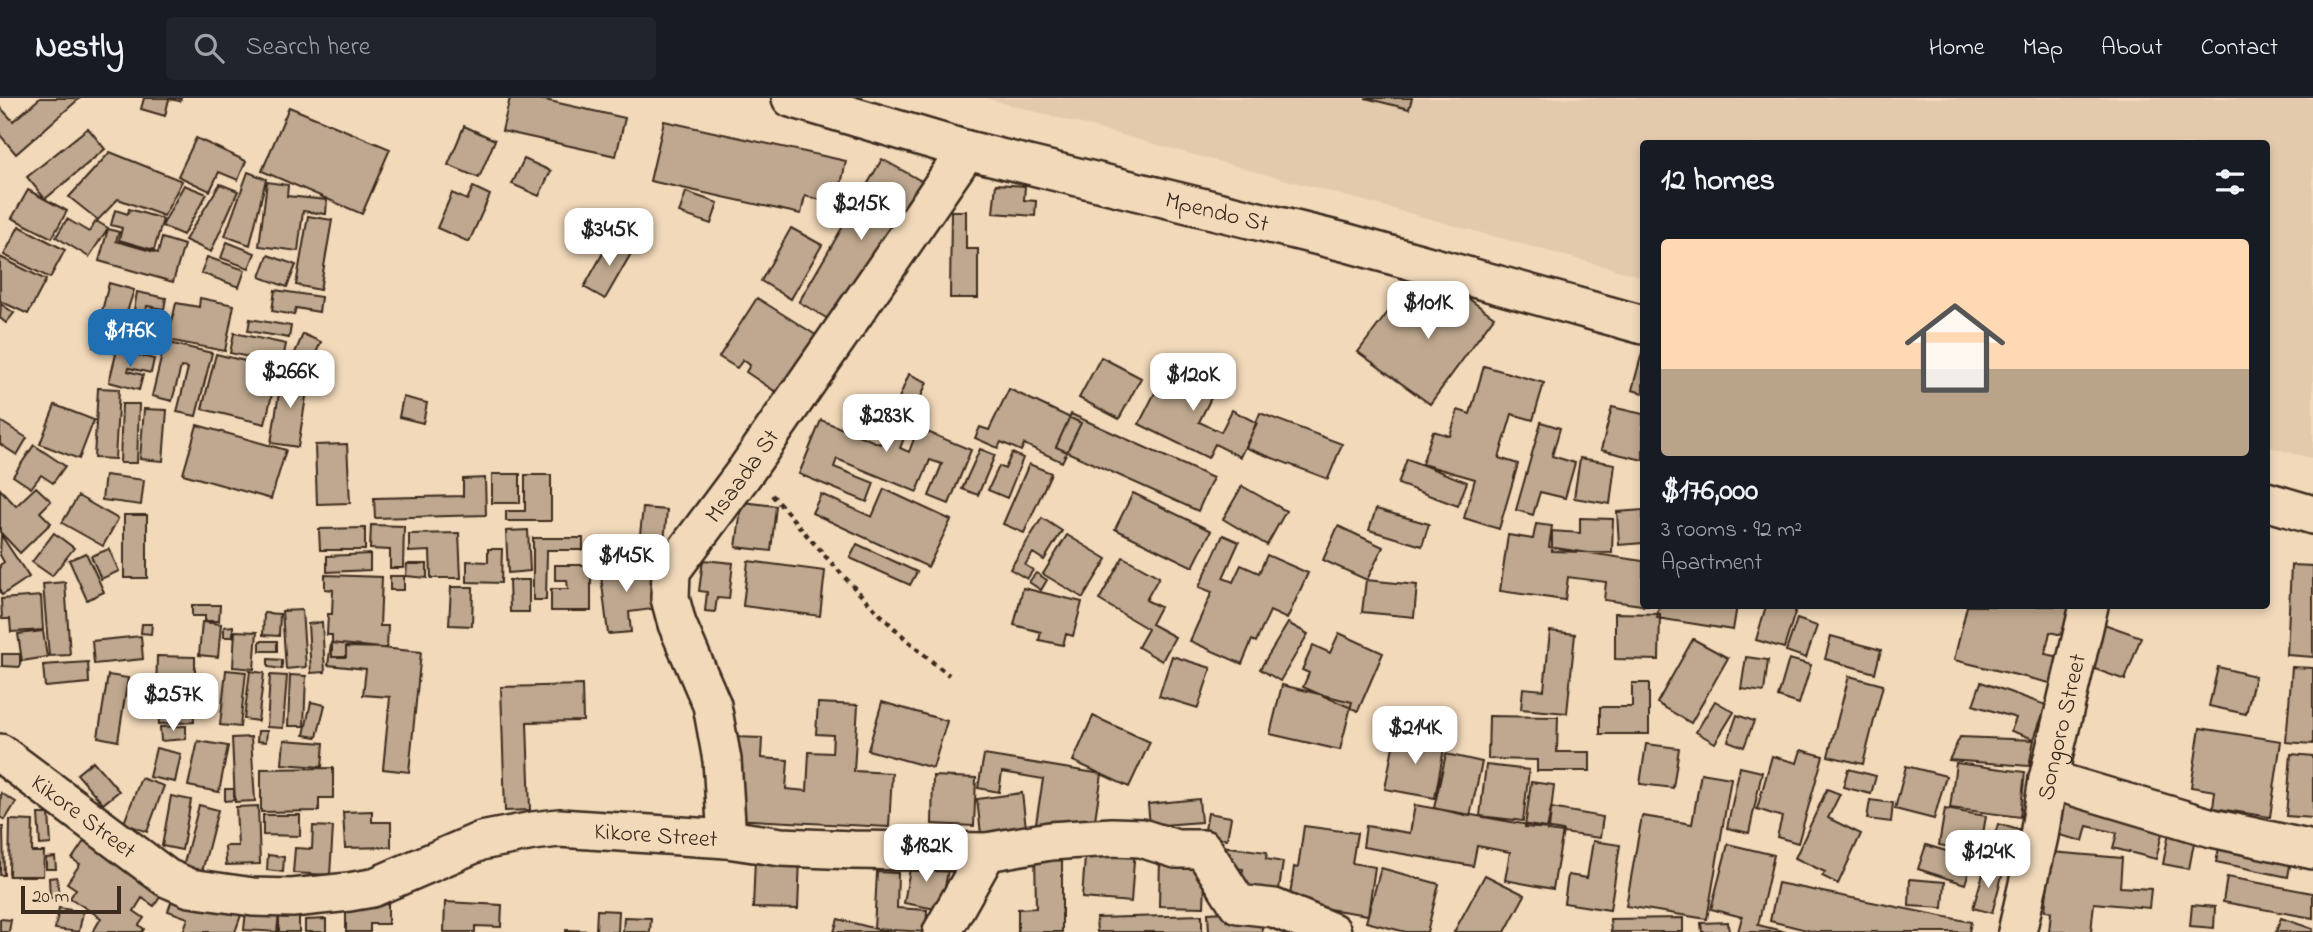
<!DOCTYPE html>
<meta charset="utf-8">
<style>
:root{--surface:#171b24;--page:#20242c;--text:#f1f3f6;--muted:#9ea1a6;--line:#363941;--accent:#1f6fb2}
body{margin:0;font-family:"Indie Flower",sans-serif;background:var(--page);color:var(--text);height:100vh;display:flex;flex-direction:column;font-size:26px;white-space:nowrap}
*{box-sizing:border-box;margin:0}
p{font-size:23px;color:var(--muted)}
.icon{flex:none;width:38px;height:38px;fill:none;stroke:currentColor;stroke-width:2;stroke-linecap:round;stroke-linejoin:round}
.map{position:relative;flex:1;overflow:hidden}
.drawer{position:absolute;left:1640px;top:42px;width:630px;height:469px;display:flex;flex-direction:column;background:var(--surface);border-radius:7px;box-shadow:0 4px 10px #0003}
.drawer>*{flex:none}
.scale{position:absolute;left:21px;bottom:18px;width:100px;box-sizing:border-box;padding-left:7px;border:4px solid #3b2a1e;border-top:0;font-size:19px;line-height:24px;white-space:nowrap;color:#3b2a1e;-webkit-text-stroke:5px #f2d9ba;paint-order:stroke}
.price{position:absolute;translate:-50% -60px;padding:0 16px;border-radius:14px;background:#fff;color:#222;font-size:23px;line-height:46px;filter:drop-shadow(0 2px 4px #0008)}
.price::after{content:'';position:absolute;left:50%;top:42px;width:21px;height:16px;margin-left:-10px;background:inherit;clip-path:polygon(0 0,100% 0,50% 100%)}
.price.current{background:var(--accent);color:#fff}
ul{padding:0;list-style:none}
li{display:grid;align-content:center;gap:14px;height:371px;padding:0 21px}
li span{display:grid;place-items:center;height:217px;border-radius:7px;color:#555}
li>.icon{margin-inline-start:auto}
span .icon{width:126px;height:126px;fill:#fffc;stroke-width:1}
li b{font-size:30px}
h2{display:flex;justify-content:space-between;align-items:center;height:84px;padding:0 21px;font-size:30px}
header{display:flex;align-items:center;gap:42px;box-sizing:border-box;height:98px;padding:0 35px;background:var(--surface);border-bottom:2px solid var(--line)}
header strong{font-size:33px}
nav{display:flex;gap:38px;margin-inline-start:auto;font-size:24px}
.search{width:490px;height:63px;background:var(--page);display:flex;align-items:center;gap:18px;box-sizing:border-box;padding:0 24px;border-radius:7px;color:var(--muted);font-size:26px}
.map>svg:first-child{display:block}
.built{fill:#e3caad}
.building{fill:#bfa88f;stroke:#3b2a1e;stroke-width:2}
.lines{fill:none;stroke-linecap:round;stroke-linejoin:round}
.minor-casing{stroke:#3b2a1e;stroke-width:42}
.path{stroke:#3b2a1e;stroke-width:4.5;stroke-dasharray:5 5;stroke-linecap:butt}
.minor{stroke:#f2d9ba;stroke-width:37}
.labels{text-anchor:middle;stroke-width:5;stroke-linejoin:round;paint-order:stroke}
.street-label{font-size:24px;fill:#3b2a1e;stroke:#f2d9ba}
</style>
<header>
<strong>Nestly</strong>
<div class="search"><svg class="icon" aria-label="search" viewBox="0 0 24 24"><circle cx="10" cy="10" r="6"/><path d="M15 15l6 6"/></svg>Search here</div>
<nav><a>Home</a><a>Map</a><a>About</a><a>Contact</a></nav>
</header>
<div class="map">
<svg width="2313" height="834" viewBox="0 0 2313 834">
<rect width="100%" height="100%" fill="#f2d9ba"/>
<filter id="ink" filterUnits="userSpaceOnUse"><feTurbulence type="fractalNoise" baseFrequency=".0143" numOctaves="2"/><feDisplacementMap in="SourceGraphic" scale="14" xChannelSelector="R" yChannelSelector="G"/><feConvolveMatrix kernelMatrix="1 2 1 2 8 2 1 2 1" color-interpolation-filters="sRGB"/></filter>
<g filter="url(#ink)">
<path class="built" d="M985,0H2313V361L2266,348V46H1643V179Z"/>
<path class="building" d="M40,0H80L16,56L0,37V9L13,23Z
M144,0H181L180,3L169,1L165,18L141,11Z
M510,0H536L625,20L616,58L502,33Z
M1365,0H1412L1409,11Z
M289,9L390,51L362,116L262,73Z
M664,23L846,63L837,106L805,98L801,116L650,83Z
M464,28L495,42L479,80L448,67Z
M88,30L105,51L45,101L27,79Z
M196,40L246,63L238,82L219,74L210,93L178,78Z
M110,54L182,83L164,118L118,101L98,122L69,99Z
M524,61L551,73L539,98L512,86Z
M882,61L923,84L840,228L799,204Z
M248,74L266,81L250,147L225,138Z
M267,84L288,87L287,98L327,102L326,116L303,113L298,153L259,148Z
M220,86L238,93L211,154L185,142Z
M996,86L1025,88L1024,102L1036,103L1035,118L993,115Z
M184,87L207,96L183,137L162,128Z
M473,89L490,97L469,144L437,130L452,95L467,102Z
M28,92L67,113L52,140L12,120Z
M686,94L718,105L711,126L679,115Z
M129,111L163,121L154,152L119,142L122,130L111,127L115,112L128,116Z
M951,113H966V151H978V200H950Z
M308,118L332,122L320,192L296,187Z
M67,121L89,134L96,123L108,130L89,159L56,139Z
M19,128L65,152L50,180L4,157Z
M791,130L822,147L791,201L761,183Z
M108,131L119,134L116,143L158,155L162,140L184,147L173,184L99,163Z
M612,139L633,152L605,201L584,189Z
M227,144L255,155L249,170L221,160Z
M268,157L296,167L287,189L260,179Z
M0,159L46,182L28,216L0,203Z
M207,159L245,172L239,189L201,175Z
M1440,180L1494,219L1430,306L1358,254L1388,214L1406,226Z
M109,185L134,192L114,255L93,249Z
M275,192L321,199L319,214L296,210L294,217L272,213Z
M137,194L166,200L164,211L147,208L146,214L134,212Z
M200,200L234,207L225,253L168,242L176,205L199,209Z
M757,200L819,239L782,298L746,274L750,267L743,262L737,270L719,259Z
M1,206L14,215L6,225L0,220Z
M153,216L165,218L158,252L126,245L130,225L150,229Z
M250,221L291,228L289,240L248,233Z
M234,235L286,246L282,266L230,255Z
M303,236L321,244L316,255L330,261L322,282L289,269Z
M165,244L212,255L196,318L177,314L188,270L181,269L172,303L152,298Z
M1643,251V295L1632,292Z
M117,252L154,261L151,275L129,270L128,273L143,277L139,292L109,284Z
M216,256L278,271L265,326L202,311Z
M1101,259L1141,280L1119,321L1079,300Z
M1172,261L1219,284L1199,324L1221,334L1232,312L1257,325L1240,359L1215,346L1208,360L1139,326Z
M1484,268L1544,285L1533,322L1512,316L1499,360L1518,366L1499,431L1464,420L1475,381L1422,366L1433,333L1450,338L1458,312L1470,316Z
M282,276L309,280L298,349L271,345Z
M909,276L927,284L900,350L909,354L918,330L971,352L949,406L929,398L942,366L930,362L917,394L837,361L834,369L874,385L867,404L799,376L821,322L880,346Z
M98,290L119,291L115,361L94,360Z
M1009,291L1081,325L1062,364L1024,346L1021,353L1001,344L998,350L975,340L980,329L989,332Z
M403,299L427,305L423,325L399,319Z
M122,306H139L137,365H120Z
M55,307L94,322L79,361L40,346Z
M1612,309L1643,316V362L1601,352Z
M144,311L167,312L163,363L140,361Z
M1260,315L1342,346L1328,381L1246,350Z
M1071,316L1213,380L1198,413L1056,349Z
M0,323L27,340L17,357L0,346Z
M1541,324L1560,330L1552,358L1575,365L1565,400L1540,394L1533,417L1516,412Z
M197,327L286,352L271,401L183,376Z
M347,346L350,405L317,406L315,347Z
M34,347L65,368L53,385L41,377L31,390L13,378Z
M980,351L995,357L978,397L962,391Z
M1012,355L1023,360L1007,400L988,392L999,368L1005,371Z
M1580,360L1615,366L1610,406L1574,400Z
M1407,361L1467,384L1458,408L1398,386Z
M1029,366L1051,375L1024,435L1003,426Z
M492,376H520V405H492Z
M105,377L144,382L141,407L102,402Z
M525,377H551V423H506V413H525Z
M485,380L486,417L375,420L374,400L463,398V381Z
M1242,388L1286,413L1267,447L1223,421Z
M36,389L51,403L40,414L51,425L20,455L0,434V391L16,408Z
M884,391L951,422L928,469L812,415L821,396L872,419Z
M1133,395L1211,433L1193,469L1115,431Z
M78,398L118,421L103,448L62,425Z
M742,404L776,408L771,453L736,449Z
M643,410L667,412L663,456L638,454Z
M1376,411L1429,426L1422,448L1369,432Z
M1643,412V445L1619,447L1617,414Z
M124,417H147V480H124Z
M1042,420L1062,433L1044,462L1033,455L1025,467L1033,472L1027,481L1010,471Z
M1580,420L1613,421L1612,455L1552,453V433L1580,435Z
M1536,426L1552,428L1549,449L1643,463V508H1649L1604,502L1606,484L1568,479L1565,502L1500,493L1508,437L1533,441Z
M371,427L404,428L403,470H390V452L370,451Z
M1338,428L1383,449L1367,482L1323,462Z
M365,430V452H320L319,431Z
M528,432L530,473L508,475L506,433Z
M54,435L74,450L52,478L32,464Z
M459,435L461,480H431L430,453L409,454V436Z
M1,437L29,479L2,497L0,494V467L4,464L0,457Z
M1067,437L1107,461L1083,500L1043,476Z
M1223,437L1239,444L1223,480L1233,484L1241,467L1259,475L1267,457L1308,475L1287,521L1270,513L1256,544L1252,542L1242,566L1190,543L1212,494L1199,489Z
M533,440H583V452H547L546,502H533Z
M857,446L917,474L910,487L850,460Z
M109,451L119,473L101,481L91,458Z
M488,451H502L501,485L467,484V463L488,464Z
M86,455L104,494L87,502L69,462Z
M370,456V472L327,474V458Z
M620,458L622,477L655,474L660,510L629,514L631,534L608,536L599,461Z
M1123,459L1159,479L1146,502L1160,509L1151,526L1175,539L1162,563L1138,549L1148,531L1099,502Z
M703,462L733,465L729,501L717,500L715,514L705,513L707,494L699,493Z
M748,463L825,473L820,518L743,508Z
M407,466H427V480L406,478Z
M555,467H591V513H551V491H568L567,482H555Z
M2291,467L2313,468V559L2287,557Z
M1036,475L1047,482L1041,492L1029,484Z
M325,477L382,479L380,528H388L387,550L346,549V559H332V537H327L328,516H332L333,492L325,491Z
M390,478H404V492H390Z
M509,482H529V514H510Z
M1366,482L1417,487L1414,519L1362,514Z
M65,484L70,557L49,558L43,486Z
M451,489H473L472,528L449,527Z
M1023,490L1082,504L1073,538L1066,536L1063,547L1039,542L1041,534L1014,527Z
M41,498L43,532L11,534L10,521H2L1,501Z
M192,507H220L219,523H205V518H192Z
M1659,508H1737L1733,532L1657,520Z
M1766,508H1797L1784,550L1756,542Z
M1967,508H2069L2062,537L2050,534L2045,556L2061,559L2054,586L1954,562Z
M302,512L306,569L286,571L282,513Z
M264,515L280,516L279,538L263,537Z
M1615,515L1660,516L1659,562L1615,561Z
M1797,521L1817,528L1806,560L1786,553Z
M202,524L221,526L218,559L199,557Z
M322,524L325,574L311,575L308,526Z
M1288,525L1308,536L1280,583L1260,571Z
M142,526H152L151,536L141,535Z
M2104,526L2141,539L2125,582L2089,569Z
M233,528V539H224V529Z
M43,533L47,559L22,563L18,536Z
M235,533L257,534L254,571L233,569Z
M1550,533L1575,536L1567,615L1521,611L1523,590L1544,592Z
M1339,535L1383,555L1358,613L1303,589L1309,575L1302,572L1313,547L1330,555Z
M141,538L143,561L94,566L92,543Z
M1831,538L1881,552L1875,575L1825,561Z
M1693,541L1728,560L1691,625L1657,605Z
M260,543H277V553H260Z
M331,545L421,554L409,674L383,671L390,599L363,597L366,571L328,567Z
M2,556H20V569L2,568Z
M157,558L195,559V578H180V600L156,599Z
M1172,558L1211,570L1198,610L1159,598Z
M1746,559L1768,562L1764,594L1741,591Z
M268,561L282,562V571L268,569Z
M1789,561L1811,567L1799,606L1778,599Z
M88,564L89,585L45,589L43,567Z
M2218,569L2255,578L2246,616L2209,608Z
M2292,569L2313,570V646L2286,644Z
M226,572L246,574L240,629L220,627Z
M250,573L264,575L258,623L244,621Z
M108,577L128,580L118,643L98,639Z
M270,577L287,578L283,630L267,629Z
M290,577L306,578L304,628H288Z
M1849,578L1883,587L1863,666L1828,658Z
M1981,584L2046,607L2034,641L2011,633L2016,620L1973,607Z
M1632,585H1649V636H1600V609H1632Z
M582,587L583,623L527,624L530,712L505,713L501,589Z
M1282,587L1352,604L1340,652L1270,636Z
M1715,603L1734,614L1715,645L1696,634Z
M193,604L194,624L159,626L158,605Z
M311,604L325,607L317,639L304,637Z
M882,604L947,623L933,670L868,652Z
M818,605L858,607L854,673L892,675L889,729L731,721L735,639L762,640L761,660L788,662L786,691L807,693L809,654L832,655L833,637L816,636Z
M1737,617L1754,623L1744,649L1728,643Z
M1093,618L1150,644L1129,689L1073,663Z
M1489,618L1558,619L1557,654H1590V673H1537V662L1488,661Z
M186,628V641L161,643L160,629Z
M2200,630L2281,643L2270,719L2213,710L2215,693L2191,689Z
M258,633H267L266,644L257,643Z
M1395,637L1445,645L1435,700L1385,691Z
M251,639L255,703L235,704L232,640Z
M1960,639L2034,642L2029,668L1949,662Z
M284,642L324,645L322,669L282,666Z
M198,643L228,648L219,694L188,688Z
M1646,646L1679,650L1673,690L1640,686Z
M156,650L181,656L175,684L149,679Z
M1801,652L1823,658L1798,745L1777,739L1782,719L1757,711L1772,658L1797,665Z
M1446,656L1482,664L1470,718L1434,710Z
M2291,656L2313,658V720L2286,718Z
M984,657L1102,676L1093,734L1036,725L1043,681L1002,674L999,694L978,690Z
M93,663L119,693L103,706L77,676Z
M1956,665L2025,674L2020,719L1950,710Z
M1486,667L1529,672L1523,723L1480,718Z
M1906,668L1946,678L1934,721L1895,711Z
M1740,669L1762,674L1749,735L1727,730Z
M333,670V700H319V713L261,714V671Z
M1848,671L1876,678L1871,696L1843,689Z
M1701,675L1731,680L1707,821L1626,808L1642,718L1692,726Z
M933,678L976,680L974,728L932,726Z
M141,680L164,688L147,734L124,725Z
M1531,684L1554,687L1549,731L1525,729Z
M225,691H234V702L225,703Z
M1827,691L1840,696L1828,720L1861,736L1838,786L1822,778L1825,774L1795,760Z
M1,695L16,704L5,722L0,719Z
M1022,695L1026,730L981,736L977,701Z
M2060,697L2165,723L2156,761L2113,750L2117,735L2087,728L2083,743L2051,735Z
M171,698L191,702L182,752L162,748Z
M1199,701L1201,724L1150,728L1148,706Z
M1870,702L1893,705L1891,724L1867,721Z
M199,707L218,712L202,774L183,769Z
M1415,707L1563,733L1553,791L1505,782L1510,754L1477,748L1473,768L1363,749L1366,728L1410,735Z
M258,708L260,766L226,767L225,748H238L236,709Z
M1551,710L1603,719L1600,740L1547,733Z
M1945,711L1986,718L1980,754L1939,747Z
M372,713V724H391V749L345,750L343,714Z
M1208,715L1231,719L1227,741L1204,737Z
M38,716H49L51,746L40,747Z
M263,717H300V738L263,737Z
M10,722L33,723L32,754H44L43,778H9Z
M1998,726L2026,734L2016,772L1988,764Z
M313,728L333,729L330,777L293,775L295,750L312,751Z
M1304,728L1357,735L1352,765L1375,769L1368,817L1289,805L1294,769L1298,770Z
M0,729H3L4,777H0Z
M2170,729L2196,734L2189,771L2163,766Z
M2221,741L2292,756L2288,779L2216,764Z
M84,743L164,793L154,808L142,800L134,813L144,820L139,827L144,831L142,834H93L101,820L70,800L76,791L67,785L80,766L72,761Z
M1593,743L1620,747L1610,812L1564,805L1568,777L1587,780Z
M1086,746L1135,749L1131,804L1082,800Z
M1728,746L1774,757L1758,827L1786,834H1738L1742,819L1711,811Z
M1926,747L1973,761L1965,786L1918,771Z
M1221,748L1267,754L1266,761L1283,764L1277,805L1239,799L1243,771L1217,767Z
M1035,754H1062V834H1018V811L1036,810Z
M2051,754L2122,760L2120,789L2151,791L2149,810L2094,805L2091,834H2049L2051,814L2045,813Z
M268,757L284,759L283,774L267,772Z
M55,759L56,771H46V760Z
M912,759L949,766L941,812L904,805Z
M1160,759L1206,760L1204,809L1159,808Z
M755,760L800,761L798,811L753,810Z
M1985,769L2003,774L1992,815L1973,810Z
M1381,770L1439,786L1427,834H1406L1366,824Z
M877,774L898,775L897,810L927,812L926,834L874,831Z
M1485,777L1525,797L1505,834H1454Z
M57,779L59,799L50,800L49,780Z
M2227,779L2313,795V820L2223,804Z
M1910,781L1945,784L1943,810L1909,808Z
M1778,785L1971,824L1969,834H1815L1770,823Z
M176,791L244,809L235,834H183L188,820L168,813Z
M346,802H388V826H370V834H346Z
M445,804L502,807L501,829L475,828V834H444Z
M2192,807L2215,809L2214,830L2190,828Z
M59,810L83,814L79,834L55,831Z
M246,812L279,815L277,834L244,832Z
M597,812L619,813L618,834H566V832L596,833Z
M1261,812L1262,834H1209L1208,815Z
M299,817V834H279V818Z
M1202,817V834H1097L1096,820Z
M624,819L651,820L650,834H623Z
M1683,820V834H1611L1610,821Z
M2281,820L2313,831L2312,834H2276Z
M0,821L11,822L9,834H0Z
M326,821V834H305V822Z
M838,821L888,834H834Z
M1728,824L1729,834H1702L1701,825Z"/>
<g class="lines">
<g class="minor-casing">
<g id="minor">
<path id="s1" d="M791,0L967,52L1344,144L1643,227"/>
<path d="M2266,403L2313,417"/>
<path id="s2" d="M0,655L167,780L190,790L253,799L292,800L349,794L372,790L481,743L533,733L559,730L727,741L781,749L853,752L987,754L1050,743L1112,739L1141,740L1176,751H1203L1238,806L1274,810L1332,834"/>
<path d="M2048,681L2212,730L2313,752"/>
<path id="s3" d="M727,741L722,662L712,607L677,526L670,500L671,473L747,371L967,52"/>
<path d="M942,834L987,754"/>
<path id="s4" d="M2017,834L2039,738L2048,681L2089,508"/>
</g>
</g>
<path class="path" d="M772,397C827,460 881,525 949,577"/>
<use href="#minor" class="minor"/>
</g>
</g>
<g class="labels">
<g class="street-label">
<text dy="8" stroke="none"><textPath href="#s1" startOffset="441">Mpendo St</textPath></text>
<text dy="8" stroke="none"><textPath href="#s3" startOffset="396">Msaada St</textPath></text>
<text dy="8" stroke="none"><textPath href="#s4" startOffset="210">Songoro Street</textPath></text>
<text dy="8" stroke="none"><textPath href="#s2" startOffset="105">Kikore Street</textPath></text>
<text dy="8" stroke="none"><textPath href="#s2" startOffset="712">Kikore Street</textPath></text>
</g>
</g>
</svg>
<div class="scale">20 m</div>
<b class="price" style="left:861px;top:144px">$215K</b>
<b class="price" style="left:609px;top:170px">$345K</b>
<b class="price" style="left:1428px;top:243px">$101K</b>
<b class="price current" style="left:130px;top:271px">$176K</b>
<b class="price" style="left:290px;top:312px">$266K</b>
<b class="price" style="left:1193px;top:315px">$120K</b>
<b class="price" style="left:886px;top:356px">$283K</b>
<b class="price" style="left:626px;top:496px">$145K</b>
<b class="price" style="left:173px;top:635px">$257K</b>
<b class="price" style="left:1415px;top:668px">$214K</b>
<b class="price" style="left:926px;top:786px">$182K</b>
<b class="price" style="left:1988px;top:792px">$124K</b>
<section class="drawer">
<h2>12 homes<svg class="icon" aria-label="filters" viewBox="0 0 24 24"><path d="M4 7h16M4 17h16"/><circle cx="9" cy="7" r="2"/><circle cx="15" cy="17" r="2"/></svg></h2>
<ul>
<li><span style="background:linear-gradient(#ffd9b3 60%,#b9a48a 0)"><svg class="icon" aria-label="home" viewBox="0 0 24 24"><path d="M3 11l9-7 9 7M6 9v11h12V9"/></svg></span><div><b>$176,000</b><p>3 rooms · 92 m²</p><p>Apartment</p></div></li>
</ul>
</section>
</div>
